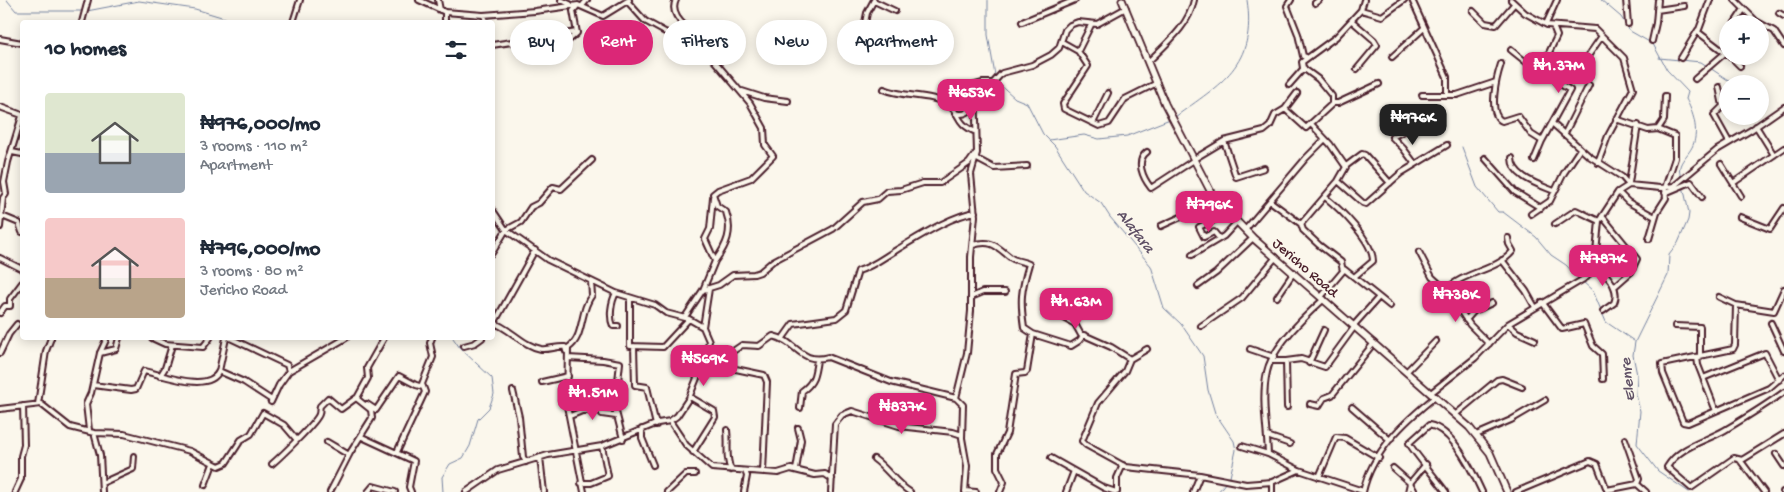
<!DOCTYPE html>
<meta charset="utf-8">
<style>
:root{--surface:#fff;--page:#f2f2f3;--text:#1f2937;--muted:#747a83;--accent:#db2777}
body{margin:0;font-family:"Gochi Hand",sans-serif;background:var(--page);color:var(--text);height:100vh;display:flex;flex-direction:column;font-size:19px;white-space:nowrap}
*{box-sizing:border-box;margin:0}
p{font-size:16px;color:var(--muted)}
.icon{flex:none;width:28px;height:28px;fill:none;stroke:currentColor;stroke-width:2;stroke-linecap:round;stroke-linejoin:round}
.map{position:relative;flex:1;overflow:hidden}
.side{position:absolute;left:20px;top:20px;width:475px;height:320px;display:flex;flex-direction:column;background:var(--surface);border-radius:5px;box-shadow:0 2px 12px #0003}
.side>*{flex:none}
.guide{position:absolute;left:510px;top:20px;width:475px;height:45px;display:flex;gap:10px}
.fabs{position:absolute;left:1719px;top:15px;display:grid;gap:10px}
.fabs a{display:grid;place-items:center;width:50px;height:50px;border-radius:50%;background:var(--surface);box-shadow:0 2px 12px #0003;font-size:25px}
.price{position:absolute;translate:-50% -42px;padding:0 11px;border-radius:10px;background:var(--accent);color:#fff;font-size:16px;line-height:32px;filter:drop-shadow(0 1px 2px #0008)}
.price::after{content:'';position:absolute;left:50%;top:30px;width:15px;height:11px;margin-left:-8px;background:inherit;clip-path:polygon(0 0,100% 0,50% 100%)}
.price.selected{background:#222;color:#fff}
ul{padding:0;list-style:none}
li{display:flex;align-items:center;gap:15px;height:125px;padding:0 25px}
li span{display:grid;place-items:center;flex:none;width:140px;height:100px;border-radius:5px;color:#555}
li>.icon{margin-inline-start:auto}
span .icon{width:60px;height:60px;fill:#fffc;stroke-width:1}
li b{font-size:21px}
h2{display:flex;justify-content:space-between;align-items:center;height:60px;padding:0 25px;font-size:21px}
.pill{padding:0 18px;border-radius:22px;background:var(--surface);box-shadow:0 2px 12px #0003;font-size:18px;line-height:45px}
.pill.selected{background:var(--accent);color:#fff}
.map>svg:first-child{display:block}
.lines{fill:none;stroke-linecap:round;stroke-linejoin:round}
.stream{stroke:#7683a1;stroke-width:1}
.street-casing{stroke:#4a1f2b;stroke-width:8}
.secondary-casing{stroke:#4a1f2b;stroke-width:9}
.street{stroke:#fbf7ec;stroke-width:4}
.secondary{stroke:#fbf7ec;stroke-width:5.5}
.labels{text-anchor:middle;stroke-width:4;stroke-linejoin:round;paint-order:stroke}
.street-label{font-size:15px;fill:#4a1f2b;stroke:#fbf7ec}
.water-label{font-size:16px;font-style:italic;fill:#605166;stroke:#fbf7ec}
</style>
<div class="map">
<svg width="1784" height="492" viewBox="0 0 1784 492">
<rect width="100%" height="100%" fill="#fbf7ec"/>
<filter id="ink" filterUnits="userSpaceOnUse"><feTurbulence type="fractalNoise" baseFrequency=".02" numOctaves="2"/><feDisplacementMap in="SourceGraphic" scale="10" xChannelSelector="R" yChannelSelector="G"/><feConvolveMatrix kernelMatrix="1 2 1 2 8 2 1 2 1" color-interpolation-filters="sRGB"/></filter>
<g filter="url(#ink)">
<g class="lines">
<path class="stream" d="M7,0L16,11H83
M988,0V35L996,81L1015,98L1027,103L1043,134L1055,146L1084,191L1101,203L1110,217L1151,266L1164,308L1181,324L1203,356L1208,390L1215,413L1234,441L1236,450L1230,477L1218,492
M1601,0L1621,17L1630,31L1653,44L1667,70L1688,92L1686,99C1693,112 1699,130 1693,145C1688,157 1675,163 1681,177
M87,11L139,1L195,9L238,22
M1659,58L1701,62L1734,84
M1760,93L1767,94
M1175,117C1221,83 1257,66 1247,0
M1049,140L1084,135L1099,139L1127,136L1170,119
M1462,147L1477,187L1498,212H1503L1536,237L1551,255L1566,265L1580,280
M1682,181L1689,213L1688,220L1678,243L1669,255L1668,275L1635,342L1633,355L1637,375L1636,394L1640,411L1637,444L1658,471L1689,492
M1583,282L1593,291L1606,322L1634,341
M443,492L442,477L450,464L463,458L470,446L478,419L489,408L494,394L492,378L460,348L453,338"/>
<g class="street-casing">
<path id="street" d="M419,0L445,12L483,15L535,11L578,5L603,16L629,0
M438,0L440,10
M561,0L570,4
M676,0C671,10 677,19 685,26
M1291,0L1287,6L1298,34L1303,56L1306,57
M1412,0L1447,77V95
M1511,0L1525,13L1547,25L1595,29L1624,58L1633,89L1608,136L1598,163
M1626,0L1628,24
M1710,0L1698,32L1728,55
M1735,0L1756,21L1774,31L1784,46
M627,1L645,21L665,32L702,46
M874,1L895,11
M1315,3L1319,0
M582,6L587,0
M1361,10L1382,16L1404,0
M1657,10L1684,6
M1473,11L1485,23L1496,25L1514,4
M445,12V22
M1779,13L1784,16
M484,15L486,22
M1352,21L1374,40L1377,45L1357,69
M82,22L88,0
M293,22L300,0
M1022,22L1075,0
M1546,24L1557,0
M1734,24L1744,9
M684,25L750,103L764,128L765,145L773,156L751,178L718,190L713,194L717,206L726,212C733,231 727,245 715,261
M0,39L22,43
M699,39L707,44L734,37
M568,41L577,33L573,11L578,5
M1652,41L1656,23L1658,0
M861,42L867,13L874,0
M1062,42L1078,51L1088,66L1063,104L1064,109L1099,126L1109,123L1125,99L1157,83
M492,45L577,32
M1511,50L1526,62L1552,70L1557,82L1570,90L1542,141L1534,160
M1078,51L1091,25
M1730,56L1740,66
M1392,57L1424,28
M1681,58L1698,30
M1148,62C1166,44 1189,26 1194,0
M1501,64C1497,76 1487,114 1502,121L1518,116L1531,134L1542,141
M1542,67L1557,36L1553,26
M1554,71L1574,76L1602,36
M1695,79L1725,53
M1289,85L1304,68
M1719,87L1723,106L1714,115L1729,142
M884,89C904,98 930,93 949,105C961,114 955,123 976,132
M742,91L764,98L788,101
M1422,95H1457L1496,82
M1332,103H1338L1379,84
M0,107L22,115
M1285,109L1306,128L1332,104V96L1318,79L1303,68L1302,62L1336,37L1361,10L1364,0
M955,113C965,116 970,112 975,103
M1616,119L1648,130L1658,129L1664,120L1665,96
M1093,123L1108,93
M1553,124L1589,156L1622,177L1629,185
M1756,126L1774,155
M1411,128L1392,137L1403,148L1415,164
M1564,135L1589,85
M1224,141L1236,177L1264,168
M12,152L22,154
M1147,152C1135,161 1143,178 1151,188L1194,160
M1485,158L1515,192L1541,208
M1512,158C1512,177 1540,185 1554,191
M977,159L994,168L1027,166
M1194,159L1224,141L1264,131L1270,126L1275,115L1285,109L1297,93
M1721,164L1741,196
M1346,166L1362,154L1365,155L1390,183
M1338,181L1363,203L1366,204L1401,173L1447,145
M1629,183L1638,125
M1733,183L1784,148
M1618,192L1628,202L1655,217
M1665,193L1691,182L1702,197
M1325,197C1340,209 1373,241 1373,261L1354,277
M1270,201L1301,224L1303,230L1319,245L1341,262L1343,271L1321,297
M1531,214L1550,201L1564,173L1580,149
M2,216L19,223L22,232
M1602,216L1637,259L1631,272L1614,287
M1740,217L1770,229L1784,208
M1301,224L1338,181L1346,167L1330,144L1311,124
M1555,224L1576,210L1599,221
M1161,226L1183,216L1214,198
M0,227L3,198L6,194L4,182L8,162L22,116
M1245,230L1306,158L1325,139
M1219,238L1214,232L1204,237L1199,227L1227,214
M1649,239L1657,212L1666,198L1665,188L1675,158V136L1658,129
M973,245C992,239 997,247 1010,257C1014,261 1023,261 1029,264C1021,291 1020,300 1024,328L1033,334L1071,346L1079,341L1084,335L1111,347L1130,359
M1419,252L1432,277L1446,290L1470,325L1489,344
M492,253L506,230L521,222L531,207L539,203L553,187L561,189L592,160
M1192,255L1224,236L1236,223
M0,258L22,269
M1502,260L1526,291L1535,307
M1595,263C1605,274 1621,287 1614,303L1603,311
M1344,269L1379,297L1354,325
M1198,286L1216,273L1253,238
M703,290L715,261L705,239L710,229L713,197
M1446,290C1464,271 1497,271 1513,251L1509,244L1508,238
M616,293C611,302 609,317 613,326H618
M971,297L983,292H1005
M1277,297L1294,272
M1379,297L1390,306
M1719,297L1736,305L1774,311L1784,289
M630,298V346L663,347L689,319
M1542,302L1562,329L1584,324L1593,346L1602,354L1603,379
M1736,305L1735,345L1733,349L1662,364L1663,373L1683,422L1688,423L1769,388L1784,375
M1056,310L1057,314L1075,324L1081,335H1084
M0,313L5,306H10V299L22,283
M685,317L703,290L719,285L733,275L754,274L760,272L773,261L833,229L863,202L878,199L887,191L901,190L923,183H940L969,163L976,153
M1466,320L1474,311L1492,303
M492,322C510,328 523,346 541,349C549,350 557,346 565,347L566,351
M1771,323L1784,351
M1508,324L1517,332L1535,340
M1201,326L1242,298L1276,257
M1675,326L1700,327V357
M492,327L535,250
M703,327L709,289
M152,338L165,344L203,347L210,338
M226,338L219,371L244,382L270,399
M230,338L287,365L289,371L279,385L271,402
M783,338L793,324L836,318L846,310L858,271C874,266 884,257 898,249C920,236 951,216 975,212
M464,346L475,343L482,338
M634,346L635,385L647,387L656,425
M1147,349L1130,359L1125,371L1098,403L1082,441L1086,445L1126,467L1200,475L1246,484L1272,482L1299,470
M1250,349L1274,357
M0,353L9,334L17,324
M100,353L116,349L119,338
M1697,357L1698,365L1716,411
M568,358L603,360L620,363L615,408L623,439
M705,358L720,360L742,345L759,346L773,336C797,341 800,365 828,357L891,382L956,398
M720,360L731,368L764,375L767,382L763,472
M1272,361H1286L1287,407
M1286,361L1301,359L1325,367L1355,326
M1309,363L1324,330
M289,371L346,338
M1407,371L1436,341
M160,376L165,368L172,345
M1703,378L1765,353L1779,380
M542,382L568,376
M93,385L131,390L136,389L144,371C161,374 209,394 219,371
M513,391L519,417L523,457L526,462
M1432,392L1475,358L1508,324L1587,277L1595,263L1599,221L1618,192L1629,185L1660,188L1674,186L1717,150L1751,130L1784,107
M1784,392C1765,406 1745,418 1725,430C1704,442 1680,446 1667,467L1691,488L1734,458L1742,460L1784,434
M690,397L714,411L715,417L693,452
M357,398L368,378L367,368L384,338
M38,404L46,351L51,338
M367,404L376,410L399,376L416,385L423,387
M1310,404L1319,406L1324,398L1332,395L1374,343
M1352,407L1390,440
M800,408L802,391C814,383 815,374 817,360
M0,409L41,404L70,427L94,433L124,434L190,451L219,466L226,463L241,440L251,434L263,413L284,425L296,439
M1456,414L1497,380L1502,379L1522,387
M570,416L582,411H601L602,414L616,416
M670,421L686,445L712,468L778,473L791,469L815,475L825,474L832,479
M642,429V438L653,465
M89,430L86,404L91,393L100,353L106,340
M727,430C729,445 725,457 731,470
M94,433L100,455L102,492
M1476,435L1511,420L1545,400
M1267,436L1290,444
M362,437L414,461L409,487L411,492
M1625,439L1639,479L1637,484
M327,442L349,455
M1242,446L1268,454L1299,470L1363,491
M397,452L425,392L422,384L433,357L430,343L432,338
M1268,454C1267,428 1261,398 1267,372C1272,347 1305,316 1324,299
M1776,454L1784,466
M540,457L544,492
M1051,458L1104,488L1116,492
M874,459C888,469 895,483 910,492
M1740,460L1764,492
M272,464C279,458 317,422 319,414C320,411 319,409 320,406L328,398L341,409L356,398L371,410L372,418L350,453L330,492
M1393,468L1410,483L1415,492
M796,470L801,440L798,428
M1319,477L1336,437L1345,438L1379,458
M102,483L133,469L134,456
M581,483H591L608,476L602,446
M205,485L213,464
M965,491L976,492
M15,492L21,479V456L24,445L23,406
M368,492L373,486L395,492
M466,492L498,470L548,455L602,446L658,423L670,421L677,416L689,398L705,358L709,341L703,327L689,319L666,313L655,305L616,293L548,260L506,230L492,209
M584,492L567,406L568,348C585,337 579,311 592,295L591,282
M667,492L686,474H695
M744,492L747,476L745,471
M831,492L835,424L842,415L852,411L899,426L953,432L962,435
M965,492L967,466L962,438L963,405L956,398L967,353L971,311V257L975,216L971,174L977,153L975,85L982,83H993L1002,73L1032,65L1051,55L1059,48L1065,30L1070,25L1078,22L1097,24L1126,8
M1000,492L1004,482L997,468V454L1007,433L1016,374L1025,373L1027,371L1033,334
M1066,492L1074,471
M1117,492V478L1123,465
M1193,492L1200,475
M1272,492V482
M1363,492C1372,451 1405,421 1436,396
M1408,492L1410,483L1426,464
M1446,492C1440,483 1411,449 1409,443L1429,425C1453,429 1473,472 1482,492
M1516,492L1590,461L1597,464L1607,490L1637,484L1646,492
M1783,492H1784"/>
</g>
<g class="secondary-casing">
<path id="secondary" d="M1122,0L1165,104L1214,198L1253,238L1469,427L1490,453L1507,492"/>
</g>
<use href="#street" class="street"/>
<use href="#secondary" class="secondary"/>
</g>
</g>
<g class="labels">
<g class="street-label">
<text transform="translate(1306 267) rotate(41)" y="5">Jericho Road</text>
</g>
<g class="water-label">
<text transform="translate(1137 230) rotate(52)" y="6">Alafara</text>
<text transform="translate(1626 380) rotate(-96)" y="6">Elenre</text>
</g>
</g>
</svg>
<div class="fabs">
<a>+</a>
<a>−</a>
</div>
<b class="price" style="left:1559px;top:94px">₦1.37M</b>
<b class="price" style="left:971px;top:121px">₦653K</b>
<b class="price selected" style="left:1413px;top:146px">₦976K</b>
<b class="price" style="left:1209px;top:233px">₦796K</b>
<b class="price" style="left:1603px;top:287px">₦787K</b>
<b class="price" style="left:1456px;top:323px">₦738K</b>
<b class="price" style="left:1076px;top:330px">₦1.63M</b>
<b class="price" style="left:704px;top:387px">₦569K</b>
<b class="price" style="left:593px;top:421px">₦1.51M</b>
<b class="price" style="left:902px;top:435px">₦837K</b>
<div class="guide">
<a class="pill">Buy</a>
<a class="pill selected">Rent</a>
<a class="pill">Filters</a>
<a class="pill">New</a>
<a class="pill">Apartment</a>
</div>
<section class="side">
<h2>10 homes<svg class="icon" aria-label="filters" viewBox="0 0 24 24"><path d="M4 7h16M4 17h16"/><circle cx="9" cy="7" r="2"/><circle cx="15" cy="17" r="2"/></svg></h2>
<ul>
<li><span style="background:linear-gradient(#dfe7d0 60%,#9aa5b1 0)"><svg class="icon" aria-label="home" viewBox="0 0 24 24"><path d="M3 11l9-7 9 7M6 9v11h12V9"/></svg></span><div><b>₦976,000/mo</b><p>3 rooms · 110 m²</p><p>Apartment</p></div></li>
<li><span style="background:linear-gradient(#f6c9c9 60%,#b9a48a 0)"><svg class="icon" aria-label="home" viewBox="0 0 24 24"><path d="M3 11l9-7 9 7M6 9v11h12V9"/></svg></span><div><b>₦796,000/mo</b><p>3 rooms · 80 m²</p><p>Jericho Road</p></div></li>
</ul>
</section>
</div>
